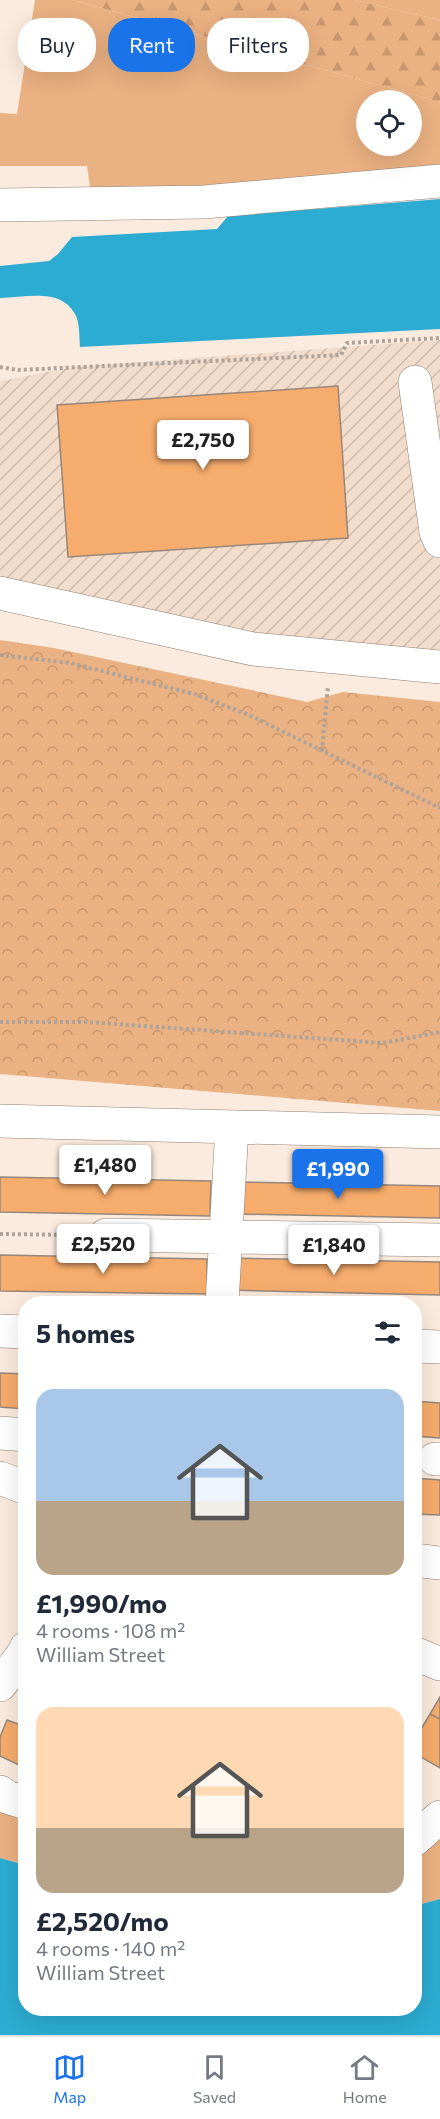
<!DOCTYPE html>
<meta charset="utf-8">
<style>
:root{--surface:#fff;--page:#f6f6f7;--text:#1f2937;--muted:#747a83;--line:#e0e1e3;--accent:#1a73e8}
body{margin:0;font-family:Commissioner,sans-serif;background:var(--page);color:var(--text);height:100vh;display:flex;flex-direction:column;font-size:22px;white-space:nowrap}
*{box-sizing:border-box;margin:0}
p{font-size:20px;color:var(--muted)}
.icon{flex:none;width:33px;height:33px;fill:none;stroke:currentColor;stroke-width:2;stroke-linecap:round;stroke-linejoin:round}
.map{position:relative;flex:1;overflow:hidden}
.details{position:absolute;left:18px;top:1296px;width:404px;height:720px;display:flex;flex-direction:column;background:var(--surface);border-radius:24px;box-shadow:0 6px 24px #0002}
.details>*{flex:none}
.top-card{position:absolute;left:18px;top:18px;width:405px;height:54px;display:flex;gap:12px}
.tools{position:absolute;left:356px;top:90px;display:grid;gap:12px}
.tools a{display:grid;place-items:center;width:66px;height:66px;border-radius:50%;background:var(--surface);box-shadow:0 6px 24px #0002;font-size:30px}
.price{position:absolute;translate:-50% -51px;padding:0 14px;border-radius:6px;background:#fff;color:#222;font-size:20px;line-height:39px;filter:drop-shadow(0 2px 3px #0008)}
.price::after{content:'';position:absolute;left:50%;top:36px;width:18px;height:14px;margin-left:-9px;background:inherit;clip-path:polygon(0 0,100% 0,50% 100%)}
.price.current{background:var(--accent);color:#fff}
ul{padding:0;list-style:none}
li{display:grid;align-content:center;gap:12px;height:318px;padding:0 18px}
li span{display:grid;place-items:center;height:186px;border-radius:18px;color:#555}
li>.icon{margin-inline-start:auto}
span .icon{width:108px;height:108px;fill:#fffc;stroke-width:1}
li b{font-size:26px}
h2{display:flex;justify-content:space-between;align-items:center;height:72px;padding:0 18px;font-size:26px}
.pill{padding:0 21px;border-radius:24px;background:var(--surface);box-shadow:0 6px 24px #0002;font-size:21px;line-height:54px}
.pill.current{background:var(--accent);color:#fff}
.tab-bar{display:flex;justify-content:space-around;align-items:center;height:84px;border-top:2px solid var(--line);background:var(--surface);font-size:16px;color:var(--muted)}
.tab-bar a{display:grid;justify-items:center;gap:3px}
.tab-bar .current{color:var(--accent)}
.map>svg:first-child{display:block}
.industrial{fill:url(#industrial-furrows)}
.grass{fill:#eab182;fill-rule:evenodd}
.forest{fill:url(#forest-firs)}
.park{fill:url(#park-crowns)}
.water{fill:#2cacd2}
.building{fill:#f6ac6c;stroke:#96877c;stroke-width:1.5}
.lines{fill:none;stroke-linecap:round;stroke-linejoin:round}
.minor-casing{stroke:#8f8075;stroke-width:34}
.path{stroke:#afa399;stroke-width:4;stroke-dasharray:3 3;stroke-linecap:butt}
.minor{stroke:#fff;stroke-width:33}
</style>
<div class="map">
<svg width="440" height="2035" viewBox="0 0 440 2035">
<defs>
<pattern id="industrial-furrows" width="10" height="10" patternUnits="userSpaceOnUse" patternTransform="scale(1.5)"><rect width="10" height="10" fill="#f2dccb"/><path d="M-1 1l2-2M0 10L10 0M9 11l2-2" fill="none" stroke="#cebcad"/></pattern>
<pattern id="forest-firs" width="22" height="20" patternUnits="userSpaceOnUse" patternTransform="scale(1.5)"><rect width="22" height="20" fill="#eab182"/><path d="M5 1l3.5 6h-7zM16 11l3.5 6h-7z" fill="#c8976f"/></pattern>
<pattern id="park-crowns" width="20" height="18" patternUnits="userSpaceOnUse" patternTransform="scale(1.5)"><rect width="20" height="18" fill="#eab182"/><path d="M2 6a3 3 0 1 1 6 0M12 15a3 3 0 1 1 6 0" fill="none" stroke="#c8976f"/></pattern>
</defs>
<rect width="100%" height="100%" fill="#fbebde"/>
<path class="industrial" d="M440,340V682L248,666L0,608V381L74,367Z"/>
<path class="grass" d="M35,0H73L440,102V167L91,194L87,166H0V113L17,114ZM366,100H411V146H366Z
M354,0H440V20Z
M0,1797L25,1810V1865L0,1858Z
M440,1837V1899L414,1906V1855Z"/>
<path class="forest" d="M73,0H354L440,20V102Z"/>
<path class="park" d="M0,640L54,648L307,702L343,692L440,702V1111L0,1074Z"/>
<path class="water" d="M440,199V329L80,347C79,337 80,322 75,314C60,287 25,298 0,298V266L49,261L58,254L72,237L217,229L228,216Z
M0,1858L25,1865L26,2008H414V1906L440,1899V2035H0Z"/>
<path class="building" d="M338,386L348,538L68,557L57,405Z
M0,1177L211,1181L210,1216L0,1212Z
M237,1182L440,1186V1218L236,1214Z
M0,1255L207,1259V1294L0,1291Z
M228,1258L440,1262V1295L227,1290Z
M0,1373L26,1374V1409L0,1407Z
M414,1401L440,1403V1438L414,1436Z
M414,1478L440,1480V1515L414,1514Z
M440,1697V1719L430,1714Z
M430,1714L440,1719V1768L414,1753V1741Z
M7,1720L26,1727V1762L21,1760L19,1765L0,1756V1737Z"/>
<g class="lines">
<g class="minor-casing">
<path id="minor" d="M0,205L204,202L440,181
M415,382L436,532L440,541
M0,593L253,649L440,667
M0,1121L440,1132
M106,1235L440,1240
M222,1304L232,1127
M0,1331L26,1332
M414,1346L440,1347
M0,1433L26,1435
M435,1459H440
M0,1478L26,1488
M414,1560L440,1563
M414,1653L440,1664
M0,1685L23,1654L26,1648
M0,1792L7,1797L26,1803
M414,1840L440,1817"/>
</g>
<path class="path" d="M0,367L18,370L341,355L347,343L440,338
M0,655L70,663L194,694L249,715L440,808
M322,751L328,686
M0,1022H87L383,1043L440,1032
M0,1234L78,1235"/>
<use href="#minor" class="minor"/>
</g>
</svg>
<div class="tools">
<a><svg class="icon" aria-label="locate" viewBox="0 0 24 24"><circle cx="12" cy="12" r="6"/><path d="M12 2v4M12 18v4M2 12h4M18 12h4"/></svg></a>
</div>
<b class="price" style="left:203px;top:471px">£2,750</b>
<b class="price" style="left:105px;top:1196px">£1,480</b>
<b class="price current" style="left:338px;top:1200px">£1,990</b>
<b class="price" style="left:103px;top:1275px">£2,520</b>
<b class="price" style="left:334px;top:1276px">£1,840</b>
<div class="top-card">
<a class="pill">Buy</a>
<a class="pill current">Rent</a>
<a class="pill">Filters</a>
</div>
<section class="details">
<h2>5 homes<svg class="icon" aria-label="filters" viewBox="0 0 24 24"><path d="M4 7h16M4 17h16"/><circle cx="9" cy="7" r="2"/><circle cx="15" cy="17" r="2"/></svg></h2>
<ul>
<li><span style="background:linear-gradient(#a9c7e8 60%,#b9a48a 0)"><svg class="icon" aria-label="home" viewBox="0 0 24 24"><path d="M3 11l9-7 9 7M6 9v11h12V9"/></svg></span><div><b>£1,990/mo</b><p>4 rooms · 108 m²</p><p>William Street</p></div></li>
<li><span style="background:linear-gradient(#ffd9b3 65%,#b9a48a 0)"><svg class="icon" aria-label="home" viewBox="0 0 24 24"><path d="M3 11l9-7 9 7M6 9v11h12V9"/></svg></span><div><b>£2,520/mo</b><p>4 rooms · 140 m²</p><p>William Street</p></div></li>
</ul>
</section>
</div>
<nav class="tab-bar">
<a class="current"><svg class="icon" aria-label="map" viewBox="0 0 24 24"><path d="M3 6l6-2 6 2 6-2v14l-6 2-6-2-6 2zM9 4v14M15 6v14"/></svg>Map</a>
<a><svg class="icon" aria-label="saved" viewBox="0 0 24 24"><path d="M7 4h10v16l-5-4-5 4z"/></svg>Saved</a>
<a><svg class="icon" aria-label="home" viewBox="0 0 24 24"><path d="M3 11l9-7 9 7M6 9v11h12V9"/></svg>Home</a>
</nav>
